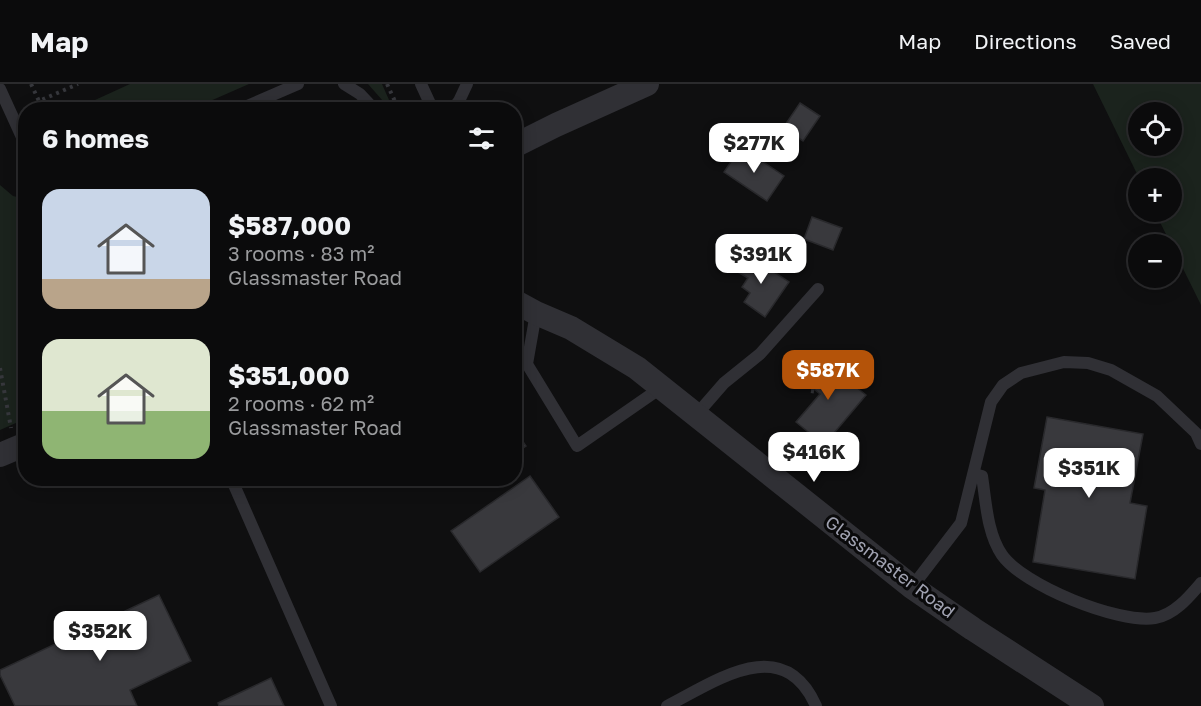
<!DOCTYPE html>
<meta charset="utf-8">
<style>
:root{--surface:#0b0b0c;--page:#19191a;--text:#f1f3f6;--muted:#9a9b9d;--line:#2b2b2d;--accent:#b45309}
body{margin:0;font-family:"Golos Text",sans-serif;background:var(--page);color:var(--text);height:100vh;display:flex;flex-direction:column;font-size:22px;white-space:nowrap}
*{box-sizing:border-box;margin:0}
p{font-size:20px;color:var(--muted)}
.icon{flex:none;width:33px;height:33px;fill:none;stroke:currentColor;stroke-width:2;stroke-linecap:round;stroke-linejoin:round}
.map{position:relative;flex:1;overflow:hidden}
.panel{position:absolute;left:18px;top:18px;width:504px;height:384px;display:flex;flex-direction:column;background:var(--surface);border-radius:24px;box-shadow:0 3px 15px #0003,0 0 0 2px var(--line)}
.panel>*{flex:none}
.buttons{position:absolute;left:1128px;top:18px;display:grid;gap:12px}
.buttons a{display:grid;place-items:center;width:54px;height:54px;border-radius:50%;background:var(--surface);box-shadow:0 3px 15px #0003,0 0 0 2px var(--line);font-size:30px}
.price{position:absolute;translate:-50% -51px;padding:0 14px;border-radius:12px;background:#fff;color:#222;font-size:20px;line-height:39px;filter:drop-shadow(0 2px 3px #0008)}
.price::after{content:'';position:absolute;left:50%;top:36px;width:18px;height:14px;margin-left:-9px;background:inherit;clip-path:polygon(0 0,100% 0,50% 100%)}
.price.on{background:var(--accent);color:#fff}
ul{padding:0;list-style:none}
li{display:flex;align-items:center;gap:18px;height:150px;padding:0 24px}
li span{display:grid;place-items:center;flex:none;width:168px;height:120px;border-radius:18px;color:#555}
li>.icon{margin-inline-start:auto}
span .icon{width:72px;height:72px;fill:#fffc;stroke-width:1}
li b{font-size:26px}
h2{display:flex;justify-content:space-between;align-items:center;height:72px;padding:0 24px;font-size:26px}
header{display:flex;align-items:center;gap:36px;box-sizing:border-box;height:84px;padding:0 30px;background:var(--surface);border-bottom:2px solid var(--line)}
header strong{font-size:28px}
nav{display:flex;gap:33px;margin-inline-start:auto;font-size:21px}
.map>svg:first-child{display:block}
.green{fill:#1b231d;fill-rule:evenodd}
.building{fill:#39393d;stroke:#29292c;stroke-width:1.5}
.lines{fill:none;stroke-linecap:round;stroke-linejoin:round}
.path{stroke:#36373c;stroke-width:4;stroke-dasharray:3 4.5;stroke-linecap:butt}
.service{stroke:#303035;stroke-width:12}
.minor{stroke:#303035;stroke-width:24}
.labels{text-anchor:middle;stroke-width:6;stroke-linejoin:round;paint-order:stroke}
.street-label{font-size:18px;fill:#a0a2b1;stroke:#0a0a0b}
</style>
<header>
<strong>Map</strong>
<nav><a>Map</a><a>Directions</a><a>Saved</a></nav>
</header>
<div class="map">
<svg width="1201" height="622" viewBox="0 0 1201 622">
<rect width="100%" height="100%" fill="#0f0f10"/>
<path class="green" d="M130,0H249L192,25H99L95,16Z
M368,0H382L393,25H390Z
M1093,0H1201V221L1155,128H1172V94H1139ZM1138,28H1172V62H1138Z
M0,101L13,112L26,115L25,335L0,346Z"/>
<path class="building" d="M800,19L820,32L803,57L783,44Z
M741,63L784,92L767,117L724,88Z
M812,133L842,144L833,166L804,155Z
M747,170L789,198L765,233L744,218L750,209L742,203L748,194L736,187Z
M818,272L866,311L824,361L796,338L820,310L800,294Z
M1047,333L1143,350L1130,419L1147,422L1135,495L1033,478L1045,406L1034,404Z
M514,345L526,362L514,370Z
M530,392L559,433L480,488L451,447Z
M159,511L191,577L130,606L137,622H15L0,591V586Z
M271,594L284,622H219L218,619Z"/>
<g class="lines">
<path class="path" d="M31,0L39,17L78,0
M387,0L399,26
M0,284L11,344
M811,307L817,308"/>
<path class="service" d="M344,0L360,10L375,26
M421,0L433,26
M0,5L26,62
M84,26L92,22
M238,26L298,0
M452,26L459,17L467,0
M536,229L527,280L577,362L662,303
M697,330L724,299L760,270L818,205
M974,390L982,392C986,418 987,449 1002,471C1023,501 1118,540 1155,534C1174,531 1189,513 1201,499
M231,394L331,622
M912,503L961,439L991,318L1003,301L1021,289L1064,278L1088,279L1111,286L1157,312L1196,349L1201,360
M667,622C716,597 783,548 816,622"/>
<path class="minor" d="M514,62L556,41L647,0
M514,217L536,229L571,244L637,284L912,503L973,545L1092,622
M0,371L26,360"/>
</g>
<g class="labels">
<g class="street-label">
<text transform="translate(890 483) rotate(37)" y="6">Glassmaster Road</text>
</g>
</g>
</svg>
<div class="buttons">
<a><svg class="icon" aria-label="locate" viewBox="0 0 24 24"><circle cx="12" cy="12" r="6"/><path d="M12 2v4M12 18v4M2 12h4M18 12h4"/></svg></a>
<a>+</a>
<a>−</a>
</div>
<b class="price" style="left:754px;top:90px">$277K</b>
<b class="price" style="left:761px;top:201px">$391K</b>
<b class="price on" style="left:828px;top:317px">$587K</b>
<b class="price" style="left:814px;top:399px">$416K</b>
<b class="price" style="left:1089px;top:415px">$351K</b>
<b class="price" style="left:100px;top:578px">$352K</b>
<section class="panel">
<h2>6 homes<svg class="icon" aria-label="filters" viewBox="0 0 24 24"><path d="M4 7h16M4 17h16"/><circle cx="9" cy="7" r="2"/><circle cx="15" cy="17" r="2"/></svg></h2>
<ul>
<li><span style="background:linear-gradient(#c9d6e8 75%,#b9a48a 0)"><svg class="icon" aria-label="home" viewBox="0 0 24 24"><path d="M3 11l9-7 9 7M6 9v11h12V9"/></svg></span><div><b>$587,000</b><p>3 rooms · 83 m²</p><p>Glassmaster Road</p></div></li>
<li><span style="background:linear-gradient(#dfe7d0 60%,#8fb573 0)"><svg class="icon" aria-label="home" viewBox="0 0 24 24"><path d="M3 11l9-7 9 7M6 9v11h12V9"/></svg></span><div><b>$351,000</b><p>2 rooms · 62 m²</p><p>Glassmaster Road</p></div></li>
</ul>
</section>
</div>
